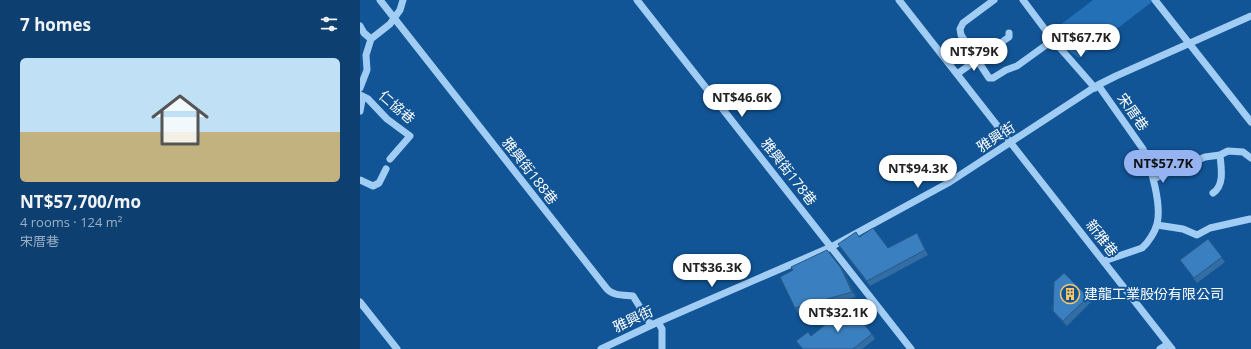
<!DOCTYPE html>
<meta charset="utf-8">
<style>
:root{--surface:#0d4071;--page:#1b4b79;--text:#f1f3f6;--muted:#9aafc3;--line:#2d5984;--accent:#95b2f1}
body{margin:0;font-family:"Open Sans","Noto Sans TC",sans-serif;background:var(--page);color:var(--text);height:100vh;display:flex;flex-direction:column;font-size:15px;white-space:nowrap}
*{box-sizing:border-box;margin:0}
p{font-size:13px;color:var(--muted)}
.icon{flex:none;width:22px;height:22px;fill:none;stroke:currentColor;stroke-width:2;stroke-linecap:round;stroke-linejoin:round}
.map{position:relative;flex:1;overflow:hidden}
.panel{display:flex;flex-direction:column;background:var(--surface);width:360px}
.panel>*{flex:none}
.price{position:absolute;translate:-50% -34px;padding:0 9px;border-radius:14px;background:#fff;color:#222;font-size:13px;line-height:26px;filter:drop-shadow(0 1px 2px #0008)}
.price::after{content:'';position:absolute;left:50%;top:24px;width:12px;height:9px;margin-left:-6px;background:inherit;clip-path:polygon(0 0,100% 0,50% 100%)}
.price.selected{background:var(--accent);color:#111}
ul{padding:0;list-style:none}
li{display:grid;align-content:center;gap:8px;height:212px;padding:0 20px}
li+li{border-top:1px solid var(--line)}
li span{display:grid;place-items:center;height:124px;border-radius:6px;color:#555}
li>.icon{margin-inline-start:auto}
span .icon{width:72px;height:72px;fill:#fffc;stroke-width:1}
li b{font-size:17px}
h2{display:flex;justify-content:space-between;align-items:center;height:48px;padding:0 20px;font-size:17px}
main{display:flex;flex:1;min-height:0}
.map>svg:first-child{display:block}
.green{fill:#2470b6}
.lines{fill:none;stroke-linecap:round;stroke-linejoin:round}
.minor{stroke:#a1ccf4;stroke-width:7}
.wall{fill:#326da4}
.shaded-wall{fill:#295986}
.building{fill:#3a7fbf;stroke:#295986}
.labels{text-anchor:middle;stroke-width:4;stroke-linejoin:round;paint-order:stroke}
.street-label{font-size:14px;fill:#fff;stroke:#115597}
.poi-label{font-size:14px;fill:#fff;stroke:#115597;text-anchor:start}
</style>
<main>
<section class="panel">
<h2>7 homes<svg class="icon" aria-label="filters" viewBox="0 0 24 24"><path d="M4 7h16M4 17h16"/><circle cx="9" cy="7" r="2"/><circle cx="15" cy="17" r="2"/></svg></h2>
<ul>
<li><span style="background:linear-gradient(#bfe0f5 60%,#c2b280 0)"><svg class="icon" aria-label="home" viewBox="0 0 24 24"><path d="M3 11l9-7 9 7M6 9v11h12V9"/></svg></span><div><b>NT$57,700/mo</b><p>4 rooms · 124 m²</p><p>宋厝巷</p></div></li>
</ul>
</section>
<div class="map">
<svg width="891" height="349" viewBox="0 0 891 349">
<rect width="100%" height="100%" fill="#115597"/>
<path class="green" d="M733,0H792L793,1L719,58L698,43L695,29Z"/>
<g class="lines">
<path class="minor" d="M20,0L247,289C253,296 264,295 273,296L291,325
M277,0L551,349
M539,0L812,349
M634,0L603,23L600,29L601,35L629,78H633L646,70L657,66L693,40
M663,0L693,40L735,88
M795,0L891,122
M0,26L4,33L11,39
M597,74L649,37V33
M738,85L783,149C791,167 802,205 797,224C795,232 788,243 782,248L744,261
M0,88L7,70L6,55L11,39L30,24L40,10L43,0
M0,95L8,99L27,119L50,136L30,159
M0,97L2,100L0,111
M793,179L845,157L860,155L868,151L883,152L891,158
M0,180L13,186L19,183L26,169
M853,193C865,185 861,167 860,155
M797,225L823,229L837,235L850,228L890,219
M0,302L37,349
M298,322L302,329V349
M241,349L298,322L471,247L588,183L738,85L756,76L891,16
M800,349L808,344"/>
</g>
<path class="wall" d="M499,237L528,248L560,238L568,255L510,286L478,244Z
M848,239L865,262L837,283L820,260Z
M481,268L485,273L496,297L438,313L435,308L433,270Z
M728,297L731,302L707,326L696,315L693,311Z
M512,334L515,339L502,349H442L451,336Z"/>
<path class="shaded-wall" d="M557,233L560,238L568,255L565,250Z
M481,268L485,273L496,297L492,292Z"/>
<path class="building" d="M513,228L528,248L557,233L565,250L507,281L478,244L496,232L499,237Z
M848,239L862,257L834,278L820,260Z
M467,250L481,268L492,292L435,308L420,277L433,270L431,267Z
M704,273L728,297L703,321L693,311L694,282Z
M489,306L512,334L493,349H443L436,341L448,332L451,336Z"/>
<defs>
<g id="building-ring" transform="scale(1)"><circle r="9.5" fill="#115597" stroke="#ffc764" stroke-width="1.5"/><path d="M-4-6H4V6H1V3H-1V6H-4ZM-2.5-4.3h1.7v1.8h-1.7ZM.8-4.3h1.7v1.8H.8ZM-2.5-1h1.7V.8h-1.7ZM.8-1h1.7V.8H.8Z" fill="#ffc764"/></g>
</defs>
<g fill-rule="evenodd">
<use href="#building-ring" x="710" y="294"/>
</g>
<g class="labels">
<g class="street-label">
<text transform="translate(37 107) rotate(41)" y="5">仁協巷</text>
<text transform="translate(773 112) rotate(55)" y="5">宋厝巷</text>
<text transform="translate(636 137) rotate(-33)" y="5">雅興街</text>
<text transform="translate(170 171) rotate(52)" y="5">雅興街188巷</text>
<text transform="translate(429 172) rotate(52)" y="5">雅興街178巷</text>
<text transform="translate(742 238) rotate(52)" y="5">新雅巷</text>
<text transform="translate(273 319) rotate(-25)" y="5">雅興街</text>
</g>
<g class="poi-label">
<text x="724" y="299">建龍工業股份有限公司</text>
</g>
</g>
</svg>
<b class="price" style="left:721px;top:58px">NT$67.7K</b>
<b class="price" style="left:614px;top:72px">NT$79K</b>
<b class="price" style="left:382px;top:118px">NT$46.6K</b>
<b class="price selected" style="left:803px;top:184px">NT$57.7K</b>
<b class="price" style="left:558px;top:189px">NT$94.3K</b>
<b class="price" style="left:352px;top:288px">NT$36.3K</b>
<b class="price" style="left:478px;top:333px">NT$32.1K</b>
</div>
</main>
